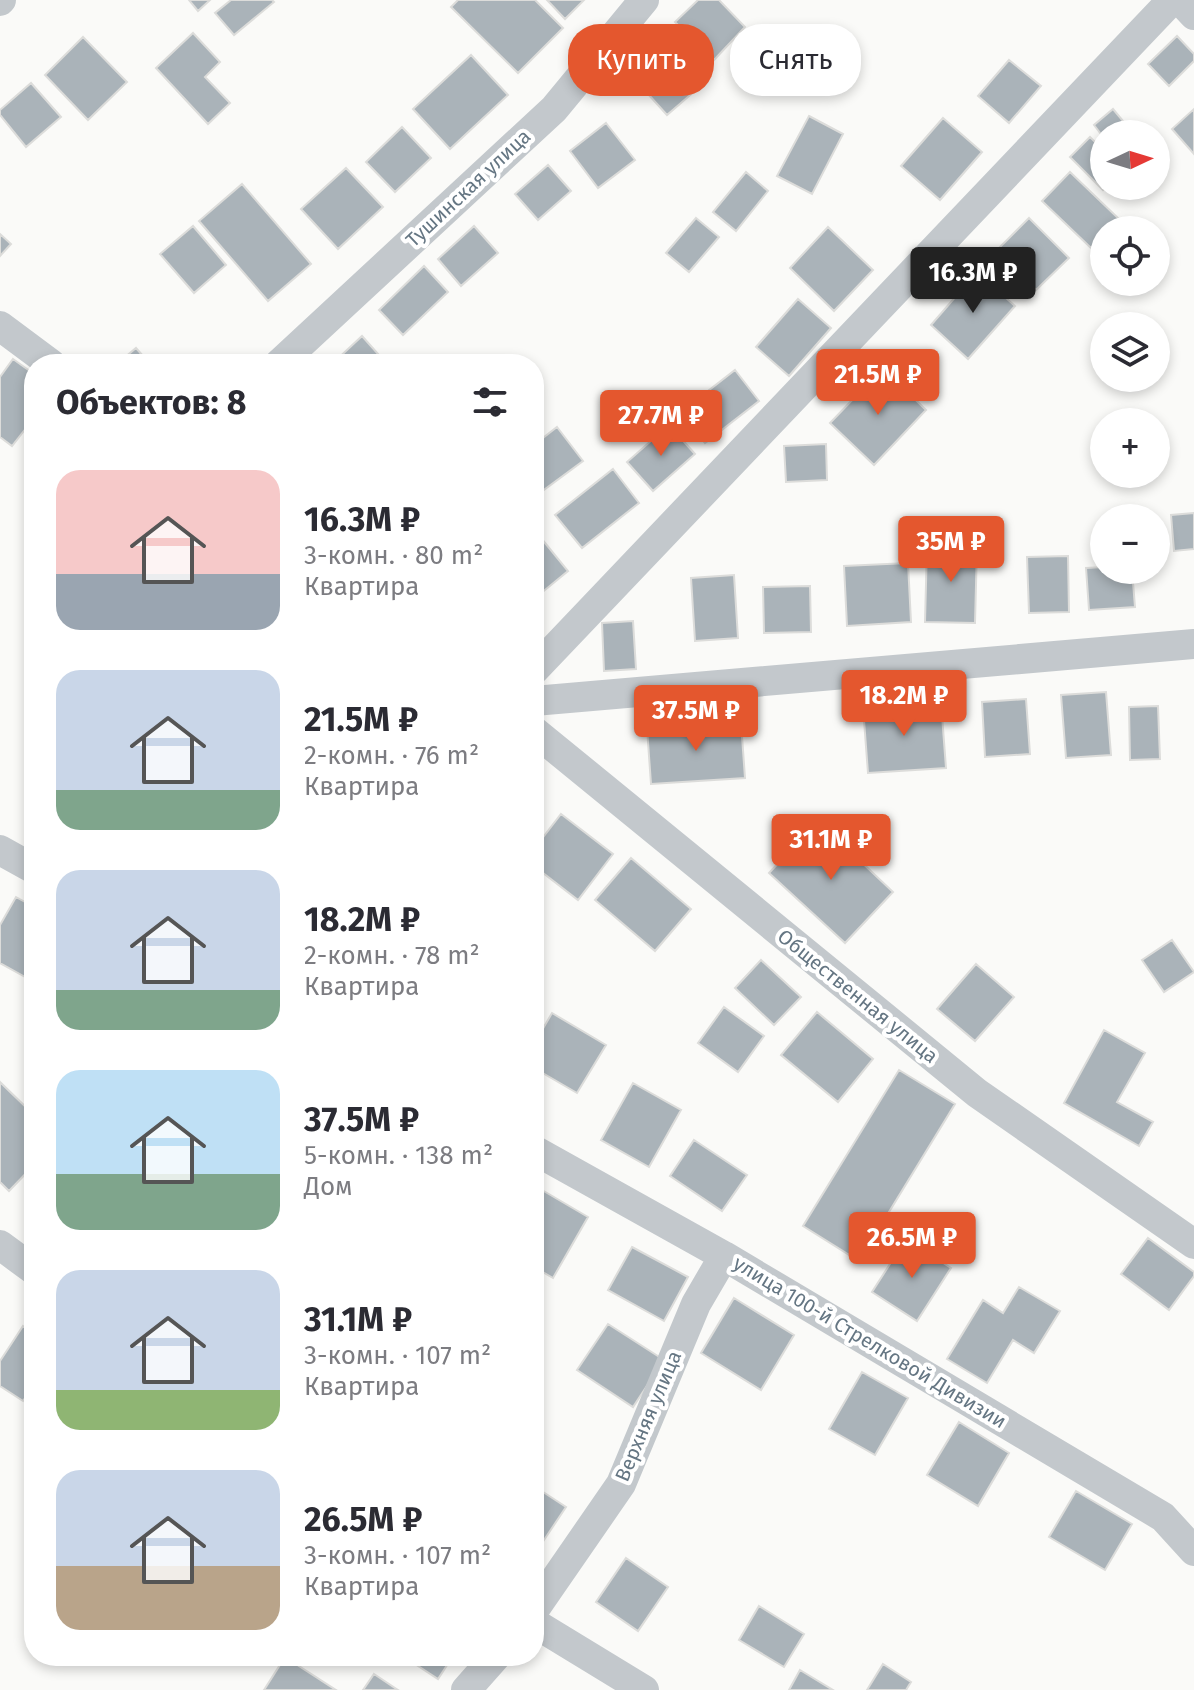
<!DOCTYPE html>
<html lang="ru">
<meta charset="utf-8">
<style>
:root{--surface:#fff;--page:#f2f2f3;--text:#2b2b33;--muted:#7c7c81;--accent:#e4572e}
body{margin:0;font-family:"Fira Sans",sans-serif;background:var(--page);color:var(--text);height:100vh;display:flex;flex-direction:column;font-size:30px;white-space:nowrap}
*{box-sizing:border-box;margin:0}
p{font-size:26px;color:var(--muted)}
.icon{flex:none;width:44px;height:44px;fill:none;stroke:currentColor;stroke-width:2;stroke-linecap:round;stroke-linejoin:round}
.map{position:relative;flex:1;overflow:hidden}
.sheet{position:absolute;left:24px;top:354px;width:520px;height:1312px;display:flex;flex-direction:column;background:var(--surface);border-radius:32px;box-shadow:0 4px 12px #0003}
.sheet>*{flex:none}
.top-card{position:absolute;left:568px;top:24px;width:506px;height:72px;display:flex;gap:16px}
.needle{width:52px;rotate:86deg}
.controls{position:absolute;left:1090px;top:120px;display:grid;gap:16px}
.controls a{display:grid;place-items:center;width:80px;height:80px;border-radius:50%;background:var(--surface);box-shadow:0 4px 12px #0003;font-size:40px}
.price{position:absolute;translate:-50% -68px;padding:0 18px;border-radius:8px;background:var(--accent);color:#fff;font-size:26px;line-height:52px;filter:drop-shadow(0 2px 4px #0008)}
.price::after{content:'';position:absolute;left:50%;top:48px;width:24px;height:18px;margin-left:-12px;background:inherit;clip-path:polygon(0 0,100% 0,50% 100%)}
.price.on{background:#222;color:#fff}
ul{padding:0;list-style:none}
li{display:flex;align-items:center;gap:24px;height:200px;padding:0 32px}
li span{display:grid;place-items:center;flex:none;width:224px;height:160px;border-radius:24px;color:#555}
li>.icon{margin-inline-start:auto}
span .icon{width:96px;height:96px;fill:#fffc;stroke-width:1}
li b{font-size:34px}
h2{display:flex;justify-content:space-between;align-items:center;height:96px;padding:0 32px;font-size:34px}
.chip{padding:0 28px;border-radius:32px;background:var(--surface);box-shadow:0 4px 12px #0003;font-size:28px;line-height:72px}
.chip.on{background:var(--accent);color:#fff}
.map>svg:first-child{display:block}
.building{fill:#aab3b9;stroke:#dcdcda;stroke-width:2}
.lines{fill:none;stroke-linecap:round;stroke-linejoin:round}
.street{stroke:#c3c8cc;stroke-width:30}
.labels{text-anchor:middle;stroke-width:8;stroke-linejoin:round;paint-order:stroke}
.street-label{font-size:20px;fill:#657683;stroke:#fff}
</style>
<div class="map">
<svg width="1194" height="1690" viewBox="0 0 1194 1690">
<rect width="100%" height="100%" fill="#fafaf8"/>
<path class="building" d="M189,0H210L198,11Z
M231,0H272L274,2L234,35L215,13Z
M458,0H535L563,28L518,73L451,7Z
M547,0H584L565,19Z
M698,0H719L745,27L714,60L675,22Z
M193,33L220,62L205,77L230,103L208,124L156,68Z
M1177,36L1194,54V61L1169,86L1148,64Z
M83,37L127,82L88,120L45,75Z
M665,41L703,84L667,115L629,73Z
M471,55L508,95L450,149L413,109Z
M1009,60L1041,86L1009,123L978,96Z
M31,83L61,117L26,147L0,115V110Z
M1113,109L1133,133L1104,134V138L1094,125Z
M1194,109V154L1172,129Z
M809,116L843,134L812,194L777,176Z
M943,118L982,152L940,200L901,166Z
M606,123L635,160L598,188L570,151Z
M402,127L431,158L395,192L366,162Z
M1090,137L1104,151V186H1107L1103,190L1070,157Z
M548,165L571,191L538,220L515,194Z
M346,168L383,207L338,249L301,209Z
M746,172L768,191L736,231L713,212Z
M1070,172L1119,219L1108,230H1104V234L1091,248L1042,201Z
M242,184L311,264L268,301L199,221Z
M696,218L719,237L689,272L666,253Z
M1029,218L1069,258L1036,290L997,250Z
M193,226L226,265L194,293L160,254Z
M474,226L498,253L461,286L438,259Z
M828,227L873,270L834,311L790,268Z
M0,234L11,244L0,256Z
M424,266L448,292L403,335L379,310Z
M977,272L1015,306L968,359L931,325Z
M798,299L831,328L789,376L756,347Z
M362,336L387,364H332Z
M136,348L150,364H117Z
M13,359L34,374V418L12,446L0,437V377Z
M883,368L926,410L874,465L830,423Z
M735,370L759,401L705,443L681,412Z
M669,425L695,454L653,491L627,462Z
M557,427L583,461L541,492L534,483V445Z
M826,444L827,480L786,482L784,446Z
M613,469L639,503L582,548L555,515Z
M1194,513V549L1174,551L1171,515Z
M541,538L568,571L534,599V543Z
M927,546L977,547L975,623L925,622Z
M1068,556L1069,612L1029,613L1027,557Z
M908,563L911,622L847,626L844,566Z
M1104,567V570H1132L1135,607L1089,610L1086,568Z
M734,575L738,638L695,641L691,578Z
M810,586L811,632L764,633L763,587Z
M633,621L636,669L604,671L602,623Z
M1106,692L1111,755L1066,758L1061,695Z
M1026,699L1030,754L985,757L982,702Z
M941,702L946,768L868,773L863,707Z
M1158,706L1160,759L1130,760L1129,707Z
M741,722L745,778L651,784L647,728Z
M561,814L613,854L578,900L534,866V849Z
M818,821L893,892L845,943L769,873Z
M631,858L691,909L655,951L595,900Z
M16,897L34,907V966L27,978L0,963V925Z
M1172,940L1194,972L1164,992L1142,960Z
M761,960L801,997L774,1025L735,988Z
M976,964L1014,997L975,1041L937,1009Z
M724,1007L764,1036L738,1072L698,1043Z
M817,1012L873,1059L838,1102L781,1055Z
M552,1013L606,1045L577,1093L534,1068V1044Z
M1104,1030L1145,1053L1117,1102L1153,1122L1139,1146L1064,1103Z
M899,1070L955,1104L859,1261L803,1226Z
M0,1082L34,1115V1165L9,1191L0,1182Z
M633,1083L681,1110L649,1167L601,1140Z
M694,1140L747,1175L722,1211L670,1176Z
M542,1190L588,1217L553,1278L534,1267V1204Z
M1148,1238L1194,1272V1276L1169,1310L1121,1274Z
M906,1239L951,1268L917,1321L872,1292Z
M632,1247L688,1277L664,1321L608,1290Z
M1019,1287L1060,1311L1034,1353L1013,1340L987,1383L947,1359L983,1300L1003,1313Z
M734,1298L794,1335L761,1390L701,1353Z
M608,1324L664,1360L633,1407L577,1370Z
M23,1326L34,1334V1385L23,1401L0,1386V1361Z
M862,1372L908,1398L875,1455L829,1429Z
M959,1422L1009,1453L978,1506L927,1475Z
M534,1486L566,1507L536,1552L534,1551Z
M1076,1491L1132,1524L1105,1570L1049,1537Z
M626,1558L668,1587L638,1631L596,1602Z
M759,1606L804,1634L784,1667L739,1640Z
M403,1656H453L438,1679Z
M285,1657L336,1690H264Z
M883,1664L911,1682L906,1690H867Z
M800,1670L833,1690H789Z
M374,1674L398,1690H363Z"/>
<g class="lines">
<path class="street" d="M1180,0L1194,15
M0,1L1,0
M0,326L51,364
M279,364L554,109L644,0
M534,670L1172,0
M534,701L1194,644
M534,731L977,1093L1194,1244
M0,850L34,869
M534,1150L724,1256L1163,1517L1194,1551
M0,1245L34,1270
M534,1610L621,1484L696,1304L724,1256
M534,1623L644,1690
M466,1690L496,1656"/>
</g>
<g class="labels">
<g class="street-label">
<text transform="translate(468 188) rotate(-43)" y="7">Тушинская улица</text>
<text transform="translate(858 996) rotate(39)" y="7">Общественная улица</text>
<text transform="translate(870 1342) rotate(31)" y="7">улица 100-й Стрелковой Дивизии</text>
<text transform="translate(648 1416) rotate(-67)" y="7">Верхняя улица</text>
</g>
</g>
</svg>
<div class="controls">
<a><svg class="needle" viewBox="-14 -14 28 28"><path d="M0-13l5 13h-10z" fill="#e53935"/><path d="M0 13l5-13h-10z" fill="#7c7c81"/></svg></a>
<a><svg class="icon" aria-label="locate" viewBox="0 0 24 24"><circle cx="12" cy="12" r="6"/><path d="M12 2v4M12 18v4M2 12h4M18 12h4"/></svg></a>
<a><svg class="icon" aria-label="layers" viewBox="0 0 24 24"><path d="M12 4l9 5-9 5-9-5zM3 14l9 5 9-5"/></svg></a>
<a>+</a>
<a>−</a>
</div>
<b class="price on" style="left:973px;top:315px">16.3M ₽</b>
<b class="price" style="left:878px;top:417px">21.5M ₽</b>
<b class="price" style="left:661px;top:458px">27.7M ₽</b>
<b class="price" style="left:951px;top:584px">35M ₽</b>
<b class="price" style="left:904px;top:738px">18.2M ₽</b>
<b class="price" style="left:696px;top:753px">37.5M ₽</b>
<b class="price" style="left:831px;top:882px">31.1M ₽</b>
<b class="price" style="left:912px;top:1280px">26.5M ₽</b>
<div class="top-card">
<a class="chip on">Купить</a>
<a class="chip">Снять</a>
</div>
<section class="sheet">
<h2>Объектов: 8<svg class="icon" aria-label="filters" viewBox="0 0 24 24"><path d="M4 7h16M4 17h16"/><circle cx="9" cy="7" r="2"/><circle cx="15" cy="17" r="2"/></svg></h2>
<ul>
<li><span style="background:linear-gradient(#f6c9c9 65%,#9aa5b1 0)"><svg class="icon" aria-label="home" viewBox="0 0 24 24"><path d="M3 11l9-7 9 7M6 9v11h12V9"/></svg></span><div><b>16.3M ₽</b><p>3-комн. · 80 m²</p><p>Квартира</p></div></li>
<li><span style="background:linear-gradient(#c9d6e8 75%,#7fa58c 0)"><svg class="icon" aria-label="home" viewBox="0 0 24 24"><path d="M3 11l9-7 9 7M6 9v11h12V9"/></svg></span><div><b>21.5M ₽</b><p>2-комн. · 76 m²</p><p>Квартира</p></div></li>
<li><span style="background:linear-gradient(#c9d6e8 75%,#7fa58c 0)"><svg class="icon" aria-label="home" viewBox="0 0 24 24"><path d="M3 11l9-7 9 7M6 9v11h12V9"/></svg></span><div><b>18.2M ₽</b><p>2-комн. · 78 m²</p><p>Квартира</p></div></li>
<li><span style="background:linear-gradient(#bfe0f5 65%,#7fa58c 0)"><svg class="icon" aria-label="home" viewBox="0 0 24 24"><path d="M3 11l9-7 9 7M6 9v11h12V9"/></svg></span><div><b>37.5M ₽</b><p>5-комн. · 138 m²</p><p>Дом</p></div></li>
<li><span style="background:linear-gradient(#c9d6e8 75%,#8fb573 0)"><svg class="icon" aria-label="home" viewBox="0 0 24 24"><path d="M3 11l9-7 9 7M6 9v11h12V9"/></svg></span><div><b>31.1M ₽</b><p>3-комн. · 107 m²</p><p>Квартира</p></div></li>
<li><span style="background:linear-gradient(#c9d6e8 60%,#b9a48a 0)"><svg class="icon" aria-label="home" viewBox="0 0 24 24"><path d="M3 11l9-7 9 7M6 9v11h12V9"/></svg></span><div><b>26.5M ₽</b><p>3-комн. · 107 m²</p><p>Квартира</p></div></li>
</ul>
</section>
</div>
